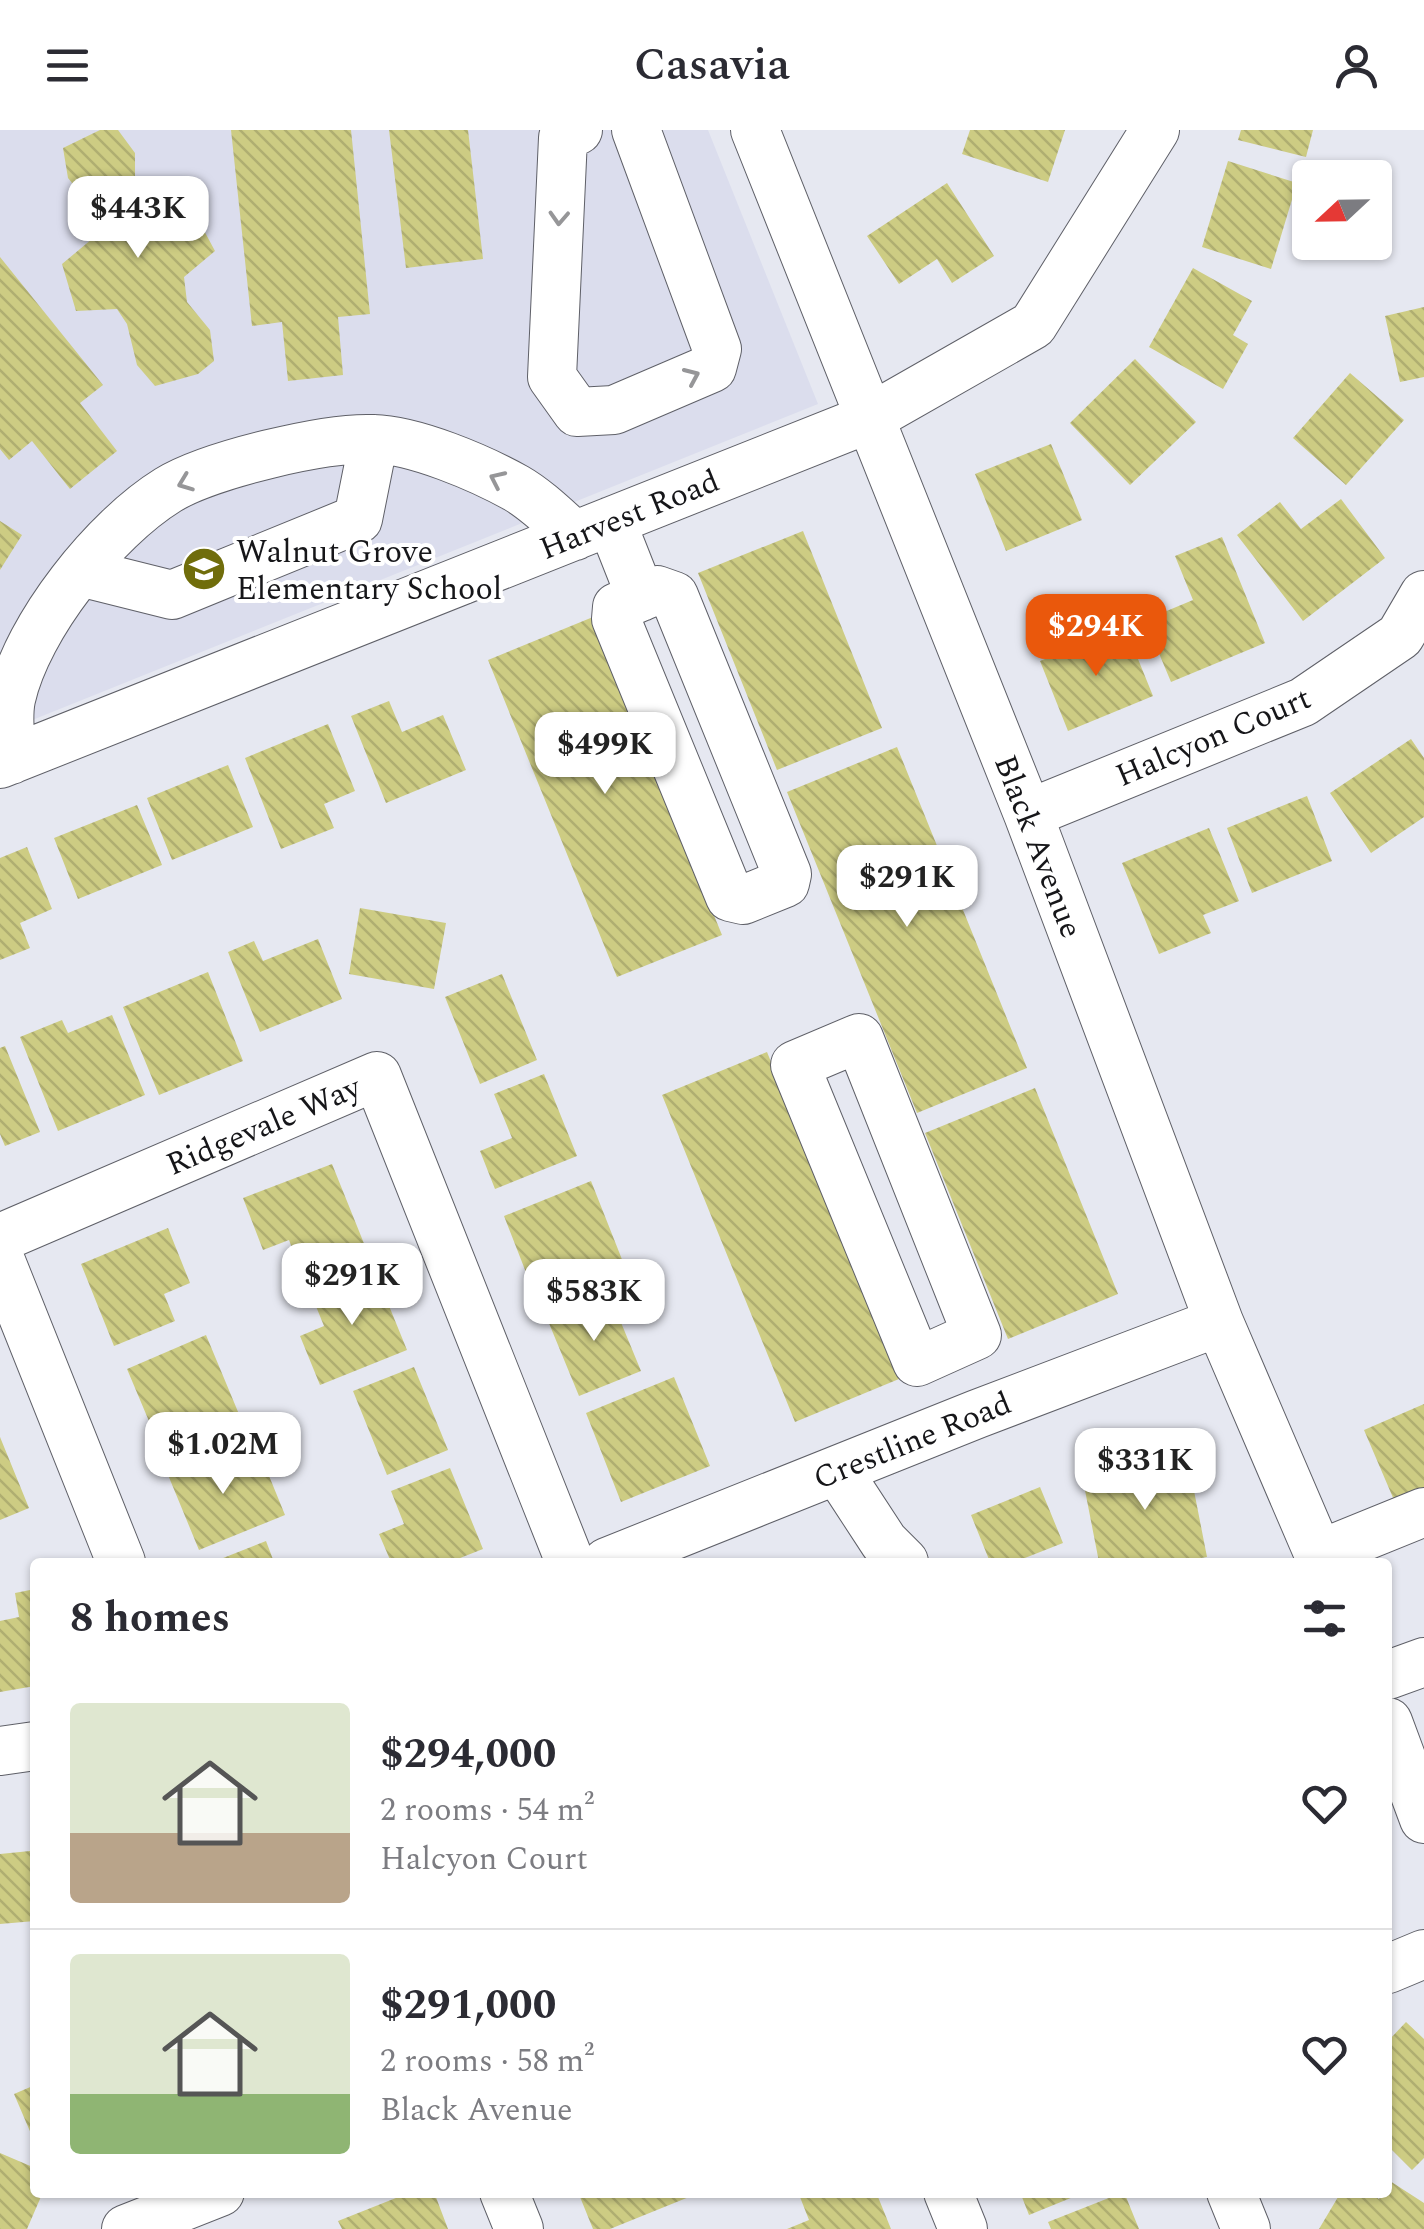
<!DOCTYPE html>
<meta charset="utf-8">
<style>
:root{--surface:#fff;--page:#f2f2f3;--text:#2b2b33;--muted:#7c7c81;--line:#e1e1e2;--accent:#ea580c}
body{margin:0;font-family:Spectral,serif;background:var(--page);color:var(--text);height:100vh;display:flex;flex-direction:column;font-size:38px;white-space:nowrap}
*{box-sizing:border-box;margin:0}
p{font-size:32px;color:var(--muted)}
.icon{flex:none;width:55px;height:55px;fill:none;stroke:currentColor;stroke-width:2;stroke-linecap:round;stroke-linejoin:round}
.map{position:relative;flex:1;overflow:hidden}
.details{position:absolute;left:30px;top:1428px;width:1362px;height:640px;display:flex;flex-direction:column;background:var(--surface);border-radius:10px;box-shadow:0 2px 8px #0004}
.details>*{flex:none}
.needle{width:65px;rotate:248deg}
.buttons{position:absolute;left:1292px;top:30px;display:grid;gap:20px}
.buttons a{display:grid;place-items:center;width:100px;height:100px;border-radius:10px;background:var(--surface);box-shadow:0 2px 8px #0004;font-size:50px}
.price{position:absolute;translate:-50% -85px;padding:0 22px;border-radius:20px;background:#fff;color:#222;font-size:32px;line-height:65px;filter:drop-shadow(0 2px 5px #0008)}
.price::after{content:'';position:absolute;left:50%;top:60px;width:30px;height:22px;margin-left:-15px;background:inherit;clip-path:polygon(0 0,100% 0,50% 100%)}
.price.active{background:var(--accent);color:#fff}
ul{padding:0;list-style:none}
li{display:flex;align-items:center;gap:30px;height:250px;padding:0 40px}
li+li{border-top:2px solid var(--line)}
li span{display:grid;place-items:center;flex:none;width:280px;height:200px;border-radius:10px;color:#555}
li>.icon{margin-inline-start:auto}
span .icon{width:120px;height:120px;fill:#fffc;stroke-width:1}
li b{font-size:42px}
h2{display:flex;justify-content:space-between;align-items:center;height:120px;padding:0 40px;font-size:42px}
header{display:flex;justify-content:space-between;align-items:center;height:130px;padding:0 40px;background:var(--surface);font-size:45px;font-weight:600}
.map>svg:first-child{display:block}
.built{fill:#dbdded}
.building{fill:url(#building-back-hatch)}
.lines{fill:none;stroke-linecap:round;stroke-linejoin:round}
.minor-casing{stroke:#5f6068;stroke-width:50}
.minor{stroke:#fff;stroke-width:48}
.oneway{stroke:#969698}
.labels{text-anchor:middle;stroke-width:8;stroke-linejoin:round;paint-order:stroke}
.street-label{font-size:32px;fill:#161619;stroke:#fff}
.poi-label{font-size:32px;fill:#161619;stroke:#fff;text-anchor:start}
</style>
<header><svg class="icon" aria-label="menu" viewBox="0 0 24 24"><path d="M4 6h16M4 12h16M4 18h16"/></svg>Casavia<svg class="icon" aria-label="person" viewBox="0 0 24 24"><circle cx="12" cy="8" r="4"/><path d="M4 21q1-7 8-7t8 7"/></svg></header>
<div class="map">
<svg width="1424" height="2099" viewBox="0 0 1424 2099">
<defs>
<pattern id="building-back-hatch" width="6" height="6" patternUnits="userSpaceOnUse" patternTransform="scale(2.5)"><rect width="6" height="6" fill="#cdcc83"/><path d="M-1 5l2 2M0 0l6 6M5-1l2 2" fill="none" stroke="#afae71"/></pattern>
</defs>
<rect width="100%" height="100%" fill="#e6e8f1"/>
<path class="built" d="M0,0H708L818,274L0,603Z"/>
<path class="building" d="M100,0H118L135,23V55L158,82H194L215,121L184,147L187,172L210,200L214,231L198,244L155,256L137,235L127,194L117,179L76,181L62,134L92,109L94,80L68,48L63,18Z
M231,0H351L370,184L338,187L343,245L288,251L282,192L252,196Z
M389,0H468L483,129L406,138Z
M970,0H1065L1048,52L962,24Z
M1241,0H1313L1306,27L1238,10Z
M1228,31L1297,53L1271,139L1202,117Z
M947,53L994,126L952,153L937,129L899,154L867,106Z
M0,127L103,255L80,273L117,321L70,359L32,311L9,330L0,319Z
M1193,138L1252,171L1233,205L1248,214L1223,259L1149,217Z
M1424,177V247L1400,252L1385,186Z
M1135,229L1196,292L1130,355L1070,293Z
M1350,243L1404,290L1346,355L1293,308Z
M1051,314L1082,390L1006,421L975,344Z
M1341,369L1385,428L1303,491L1237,405L1280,372L1301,399Z
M0,391L22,405L0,440Z
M803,401L882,598L777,640L698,443Z
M1222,407L1265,513L1171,552L1145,490L1193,470L1175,426Z
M593,487L722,805L617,847L488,530Z
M1125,497L1153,566L1068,601L1040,531Z
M389,571L402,602L443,585L466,640L386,673L351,586Z
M328,594L355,661L324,674L334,698L281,719L245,628Z
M1411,609L1424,628V687L1371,723L1330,663Z
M897,617L1027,938L917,983L787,662Z
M228,635L253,697L172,730L147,668Z
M1307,666L1332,731L1252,763L1227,698Z
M137,675L162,735L78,769L54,708Z
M1209,698L1239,771L1203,785L1211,803L1159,824L1122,733Z
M27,717L52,779L20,793L30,818L0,830V728Z
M360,778L446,793L434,859L349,844Z
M318,809L342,869L260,902L228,822L254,811L263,831Z
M208,842L243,931L159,965L123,877Z
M502,844L537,930L480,954L445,867Z
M112,885L145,965L58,1001L20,907L62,890L68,903Z
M5,916L40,1002L5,1016L0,1004V918Z
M767,922L899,1249L795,1292L662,965Z
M544,944L577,1026L495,1059L480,1021L512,1008L494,964Z
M1035,958L1118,1164L1008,1209L925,1003Z
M332,1034L365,1116L301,1141L289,1110L263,1120L243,1068Z
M591,1051L623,1132L536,1168L504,1086Z
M168,1098L190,1153L164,1164L175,1191L114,1216L81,1134Z
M374,1139L407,1220L320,1255L300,1206L324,1196L311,1164Z
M608,1161L641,1241L579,1266L546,1186Z
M206,1205L241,1289L162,1322L127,1239Z
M414,1237L448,1320L387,1345L353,1261Z
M674,1247L710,1336L621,1372L586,1283Z
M1424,1274V1366L1397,1377L1364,1300Z
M0,1307L29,1378L0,1390Z
M227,1315L239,1346L265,1336L285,1385L199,1420L166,1340Z
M1187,1325L1207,1427L1179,1432H1099L1082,1345Z
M450,1338L483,1419L450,1432H391L379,1404L404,1394L391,1361Z
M1040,1357L1063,1413L1015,1432H990L971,1385Z
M266,1411L274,1432H213Z
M35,1459V1556L0,1562V1491L19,1487L15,1463Z
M30,1721L35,1791L0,1794V1724Z
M1406,1892L1424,1909V2028L1412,2040L1388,2016V1911Z
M35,1955V2013L14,1964Z
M0,2023L35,2038V2062H43L27,2099H0Z
M1390,2051L1424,2073V2099H1319L1341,2062H1369L1379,2069L1383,2062H1388Z
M411,2062H434L448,2099H342L338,2091Z
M578,2062H687L689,2067L610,2099H593Z
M798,2062H876L891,2099H787L809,2090Z
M1020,2062H1083V2063L1029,2085Z
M1124,2062L1139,2099H1051L1048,2092Z"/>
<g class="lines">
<g class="minor-casing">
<path id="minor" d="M578,0L563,8L552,247L577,282L614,280L712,238L717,219L636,0
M755,0L1028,684L1219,1192L1322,1432
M611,391L641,467
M80,442L172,465L358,389L374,309
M657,460L674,466L787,744L785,753L743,770L730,767L616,489L617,477Z
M11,630C11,611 7,588 11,569C27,496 105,399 168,360C209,335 325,307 373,309C415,310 480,338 516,358C537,370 557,390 575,406
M0,634L868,289L1033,195L1155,0
M1028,684L1303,572L1400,506L1424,465
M859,908L977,1205L917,1232L795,935Z
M0,1108L377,946L570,1432
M0,1129L121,1432
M837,1340L884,1412L904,1432
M1318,1425L1424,1382
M607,1432L977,1284L1219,1192
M1388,1545L1424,1532
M1388,1592L1424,1689
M0,1621L35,1616
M1388,1839L1424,1824
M504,2062L519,2099
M948,2062L963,2099
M1231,2062L1246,2099
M126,2099L220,2062"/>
</g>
<use href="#minor" class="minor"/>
</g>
<defs><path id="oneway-chevron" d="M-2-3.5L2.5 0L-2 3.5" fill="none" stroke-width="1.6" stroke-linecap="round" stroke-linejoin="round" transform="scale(2.5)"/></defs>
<g class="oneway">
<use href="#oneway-chevron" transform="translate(559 88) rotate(93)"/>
<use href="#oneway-chevron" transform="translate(692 246) rotate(-24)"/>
<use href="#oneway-chevron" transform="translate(497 349) rotate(-155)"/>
<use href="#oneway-chevron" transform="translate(185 353) rotate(159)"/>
</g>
<defs>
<g id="school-disc" transform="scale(2.25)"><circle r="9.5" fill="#706d0b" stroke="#fff"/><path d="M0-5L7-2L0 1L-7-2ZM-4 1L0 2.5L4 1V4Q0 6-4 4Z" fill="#fff"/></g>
</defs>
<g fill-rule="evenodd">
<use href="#school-disc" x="204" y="439"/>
</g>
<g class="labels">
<g class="street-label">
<text transform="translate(629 384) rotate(-22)" y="11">Harvest Road</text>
<text transform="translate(1213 606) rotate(-23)" y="11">Halcyon Court</text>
<text transform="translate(1039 716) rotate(69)" y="11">Black Avenue</text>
<text transform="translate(263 995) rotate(-23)" y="11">Ridgevale Way</text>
<text transform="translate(912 1310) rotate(-22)" y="11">Crestline Road</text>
</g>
<g class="poi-label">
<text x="236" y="432">Walnut Grove<tspan x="236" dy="37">Elementary School</tspan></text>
</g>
</g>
</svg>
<div class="buttons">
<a><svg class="needle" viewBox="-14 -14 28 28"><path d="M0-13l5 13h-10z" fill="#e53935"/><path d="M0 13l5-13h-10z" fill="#7c7c81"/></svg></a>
</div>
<b class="price" style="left:138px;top:131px">$443K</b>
<b class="price active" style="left:1096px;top:549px">$294K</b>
<b class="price" style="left:605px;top:667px">$499K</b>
<b class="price" style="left:907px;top:800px">$291K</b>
<b class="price" style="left:352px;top:1198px">$291K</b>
<b class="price" style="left:594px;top:1214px">$583K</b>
<b class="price" style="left:223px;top:1367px">$1.02M</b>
<b class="price" style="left:1145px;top:1383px">$331K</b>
<section class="details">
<h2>8 homes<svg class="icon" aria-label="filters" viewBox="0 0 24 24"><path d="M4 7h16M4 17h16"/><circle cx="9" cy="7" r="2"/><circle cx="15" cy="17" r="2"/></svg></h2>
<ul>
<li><span style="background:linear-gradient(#dfe7d0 65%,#b9a48a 0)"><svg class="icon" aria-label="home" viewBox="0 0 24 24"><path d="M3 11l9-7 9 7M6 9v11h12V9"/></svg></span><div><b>$294,000</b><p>2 rooms · 54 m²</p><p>Halcyon Court</p></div><svg class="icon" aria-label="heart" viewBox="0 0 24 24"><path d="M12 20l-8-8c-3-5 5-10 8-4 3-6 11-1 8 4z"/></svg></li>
<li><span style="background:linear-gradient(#dfe7d0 70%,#8fb573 0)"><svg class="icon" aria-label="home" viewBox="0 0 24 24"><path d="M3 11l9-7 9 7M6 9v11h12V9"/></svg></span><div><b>$291,000</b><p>2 rooms · 58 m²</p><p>Black Avenue</p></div><svg class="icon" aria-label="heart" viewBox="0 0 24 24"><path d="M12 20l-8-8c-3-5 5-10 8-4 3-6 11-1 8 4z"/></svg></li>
</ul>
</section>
</div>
